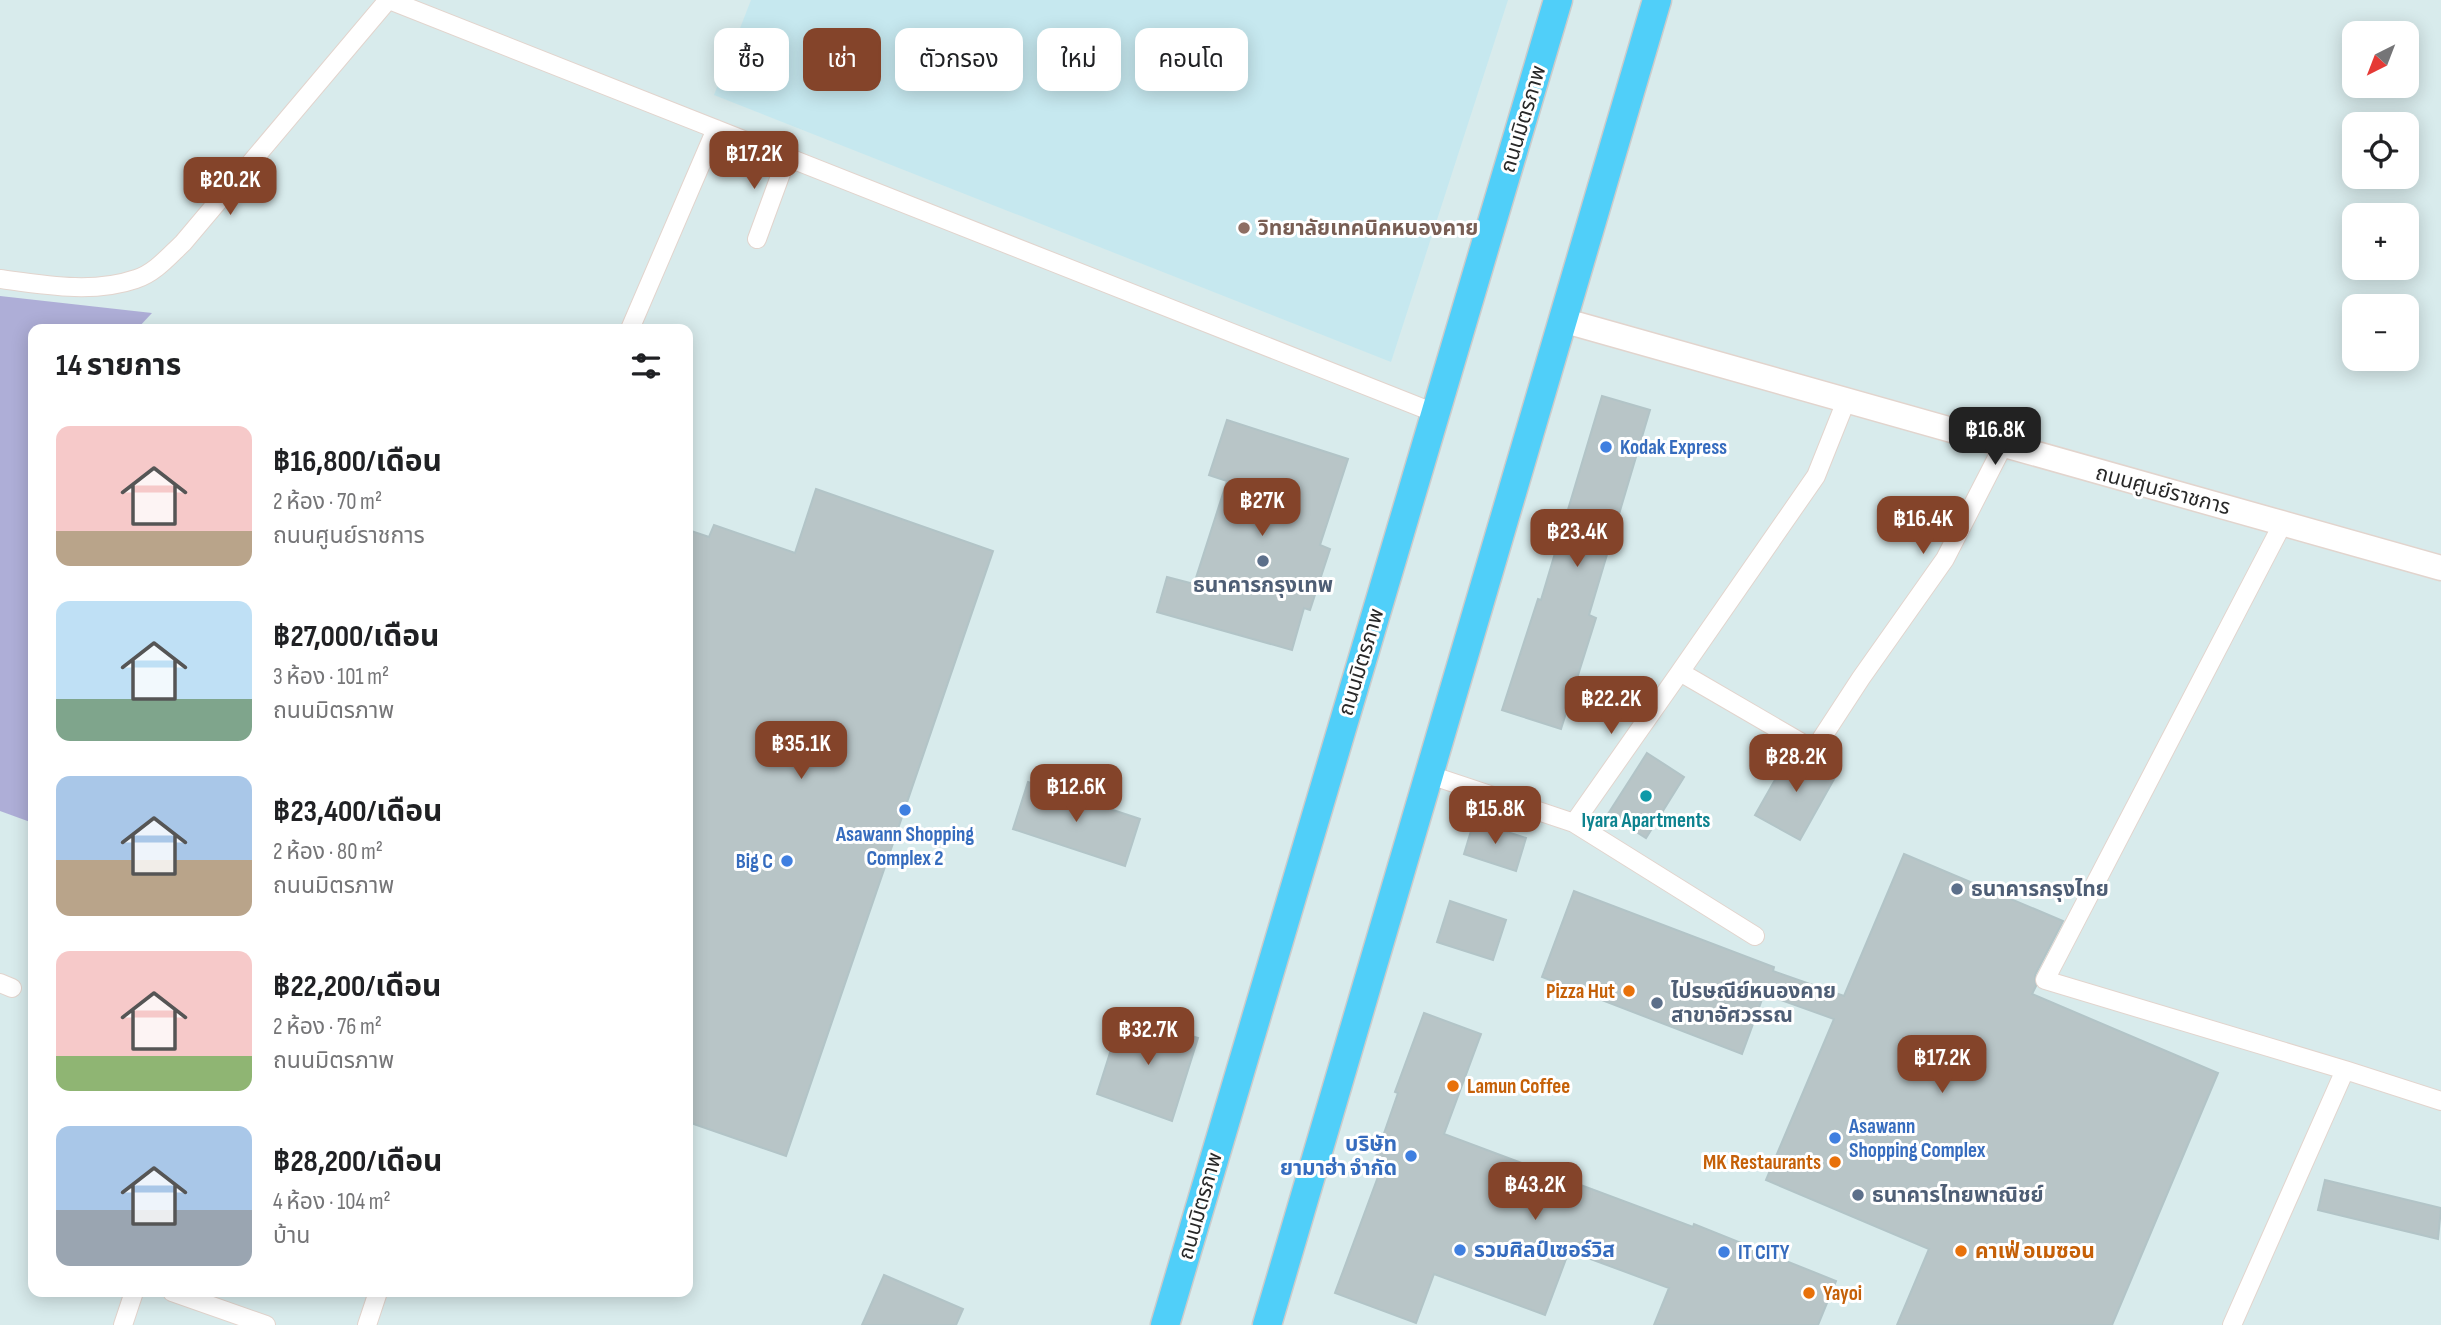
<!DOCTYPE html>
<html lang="th">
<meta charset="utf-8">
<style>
:root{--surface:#fff;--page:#f6f6f6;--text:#202124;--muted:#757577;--accent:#84442a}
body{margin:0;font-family:"Sofia Sans Condensed","Noto Sans Thai",sans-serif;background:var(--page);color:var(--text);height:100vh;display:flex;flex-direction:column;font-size:26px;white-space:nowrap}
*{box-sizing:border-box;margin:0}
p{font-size:23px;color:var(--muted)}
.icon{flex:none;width:38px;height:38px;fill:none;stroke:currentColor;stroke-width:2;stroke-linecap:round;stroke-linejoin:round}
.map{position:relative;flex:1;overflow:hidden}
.side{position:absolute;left:28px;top:324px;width:665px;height:973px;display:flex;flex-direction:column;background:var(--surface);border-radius:14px;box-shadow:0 4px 18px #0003}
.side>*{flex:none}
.top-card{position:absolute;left:714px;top:28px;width:665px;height:63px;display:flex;gap:14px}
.needle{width:46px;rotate:222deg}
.buttons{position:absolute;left:2342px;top:21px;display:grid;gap:14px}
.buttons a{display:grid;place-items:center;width:77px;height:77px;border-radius:14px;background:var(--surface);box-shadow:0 4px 18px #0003;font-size:35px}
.price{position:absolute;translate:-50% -60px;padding:0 16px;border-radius:14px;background:var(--accent);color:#fff;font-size:23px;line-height:46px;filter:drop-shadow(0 2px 4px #0008)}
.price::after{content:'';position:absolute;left:50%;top:42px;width:21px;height:16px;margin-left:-10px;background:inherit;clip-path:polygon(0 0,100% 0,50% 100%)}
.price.active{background:#222;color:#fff}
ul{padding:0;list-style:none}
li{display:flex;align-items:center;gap:21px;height:175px;padding:0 28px}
li span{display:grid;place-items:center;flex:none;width:196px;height:140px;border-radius:14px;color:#555}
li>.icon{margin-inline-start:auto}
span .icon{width:84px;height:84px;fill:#fffc;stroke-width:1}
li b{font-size:30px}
h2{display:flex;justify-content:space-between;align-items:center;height:84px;padding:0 28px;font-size:30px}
.pill{padding:0 24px;border-radius:14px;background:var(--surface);box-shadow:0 4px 18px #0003;font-size:24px;line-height:63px}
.pill.active{background:var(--accent);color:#fff}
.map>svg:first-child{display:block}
.education{fill:#c6e8ef}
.cemetery{fill:#aeaed7}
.building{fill:#b8c5c7;stroke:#b2c4c7;stroke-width:2}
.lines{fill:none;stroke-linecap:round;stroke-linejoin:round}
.street-casing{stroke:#e2d4cd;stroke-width:20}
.secondary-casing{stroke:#e2d4cd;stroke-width:27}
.primary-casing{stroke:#cbcbcb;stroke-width:31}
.street{stroke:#fff;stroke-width:18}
.secondary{stroke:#fff;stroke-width:24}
.primary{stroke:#50cff9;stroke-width:28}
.education-dot{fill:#8d6e63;stroke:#fff;stroke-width:2.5}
.shop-dot{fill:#3f7fe0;stroke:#fff;stroke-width:2.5}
.service-dot{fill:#5c6f8a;stroke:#fff;stroke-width:2.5}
.culture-dot{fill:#0f9aa8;stroke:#fff;stroke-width:2.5}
.food-dot{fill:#e8710a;stroke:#fff;stroke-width:2.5}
.labels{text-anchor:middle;stroke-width:6;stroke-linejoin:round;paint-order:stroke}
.street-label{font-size:21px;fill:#282828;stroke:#fff}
.education-label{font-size:21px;font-weight:bold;fill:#785e54;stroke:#fff;text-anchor:start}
.shop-label{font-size:21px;font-weight:bold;fill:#366cbe;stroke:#fff;text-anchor:start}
.service-label{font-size:21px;font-weight:bold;fill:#4e5e75;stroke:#fff;text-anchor:start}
.culture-label{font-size:21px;font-weight:bold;fill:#0d838f;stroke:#fff}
.food-label{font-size:21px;font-weight:bold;fill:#c56008;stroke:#fff;text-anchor:start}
</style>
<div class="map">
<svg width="2441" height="1325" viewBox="0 0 2441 1325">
<rect width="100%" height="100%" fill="#d8ebec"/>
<path class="education" d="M751,0H1508L1391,362L714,95Z"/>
<path class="cemetery" d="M0,296L152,313L137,329H33V823L0,811Z"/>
<path class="building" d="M1602,396L1650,410L1589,615L1596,618L1561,729L1502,710L1538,599L1541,600Z
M1227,420L1348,459L1320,545L1330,549L1310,610L1304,608L1292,650L1157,612L1167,577L1194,584L1227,481L1209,475Z
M816,489L993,551L786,1156L688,1122V530L709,537L714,525L795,553Z
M1792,750L1838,772L1800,840L1755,815Z
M1647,753L1684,777L1646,838L1608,814Z
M1028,782L1140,819L1125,866L1013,829Z
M1474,821L1526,838L1516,871L1464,854Z
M1904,854L2063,921L2035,975L2036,986L2032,994L2218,1073L2112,1325H1897L1929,1249L1766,1180L1834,1019L1764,994L1742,1054L1542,977L1574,891L1774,967L1773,971L1844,996Z
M1450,901L1506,920L1493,960L1437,942Z
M1424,1013L1481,1034L1444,1134L1693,1227L1694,1224L1836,1281L1818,1325H1654L1669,1288L1569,1251L1545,1315L1434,1274L1416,1323L1335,1293L1379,1174L1371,1171L1398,1093L1395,1092Z
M1122,1015L1198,1038L1172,1121L1097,1094Z
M2325,1180L2441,1208L2438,1239L2318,1210Z
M884,1275L963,1309L956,1325H862Z"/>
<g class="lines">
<g class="street-casing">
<path id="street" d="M389,0L1435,413
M757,239L787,157
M0,279C44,285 93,294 136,279C155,273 169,256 183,243L388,0
M630,329L716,129
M1846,401L1816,476L1680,672L1814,750L1861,678L1945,559L2003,446
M1427,774L1574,823L1755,936
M1574,823L1680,672
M0,983L12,988
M2345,1070L2441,1101
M172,1292L266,1325
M123,1325L134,1292
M367,1325L378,1292
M2232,1325L2345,1070L2045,980L2283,523"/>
</g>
<g class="secondary-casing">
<path id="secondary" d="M1562,320L2441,568"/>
</g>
<g class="primary-casing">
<path id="primary" d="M1165,1325L1558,0
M1267,1325L1657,0"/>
</g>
<use href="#street" class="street"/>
<use href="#secondary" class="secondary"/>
<use href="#primary" class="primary"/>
</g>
<circle class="education-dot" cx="1244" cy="228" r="7"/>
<g class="shop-dot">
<circle cx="1606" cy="447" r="7"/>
<circle cx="905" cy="810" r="7"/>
<circle cx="787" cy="861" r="7"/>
<circle cx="1835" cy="1138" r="7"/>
<circle cx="1411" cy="1156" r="7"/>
<circle cx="1460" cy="1250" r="7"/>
<circle cx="1724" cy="1252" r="7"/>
</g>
<g class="service-dot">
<circle cx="1263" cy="561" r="7"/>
<circle cx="1957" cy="889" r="7"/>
<circle cx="1657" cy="1003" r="7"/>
<circle cx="1858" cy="1195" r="7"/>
</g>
<circle class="culture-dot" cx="1646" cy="796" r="7"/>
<g class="food-dot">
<circle cx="1629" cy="991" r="7"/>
<circle cx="1453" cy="1086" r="7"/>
<circle cx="1835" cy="1162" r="7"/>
<circle cx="1961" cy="1251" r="7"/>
<circle cx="1809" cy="1293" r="7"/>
</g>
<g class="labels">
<g class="street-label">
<text transform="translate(1523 119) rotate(-73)" y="7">ถนนมิตรภาพ</text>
<text transform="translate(2163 490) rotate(15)" y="7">ถนนศูนย์ราชการ</text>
<text transform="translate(1361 662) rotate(-73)" y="7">ถนนมิตรภาพ</text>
<text transform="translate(1200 1206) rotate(-74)" y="7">ถนนมิตรภาพ</text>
</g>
<g class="education-label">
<text x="1258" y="235">วิทยาลัยเทคนิคหนองคาย</text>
</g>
<g class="shop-label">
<text x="1620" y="454">Kodak Express</text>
<text x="905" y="841" text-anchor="middle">Asawann Shopping<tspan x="905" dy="24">Complex 2</tspan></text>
<text x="773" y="868" text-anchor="end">Big C</text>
<text x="1849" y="1133">Asawann<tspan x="1849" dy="24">Shopping Complex</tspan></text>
<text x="1397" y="1151" text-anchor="end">บริษัท<tspan x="1397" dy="24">ยามาฮ่า จำกัด</tspan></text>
<text x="1474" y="1257">รวมศิลป์เซอร์วิส</text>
<text x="1738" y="1259">IT CITY</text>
</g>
<g class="service-label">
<text x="1263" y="592" text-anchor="middle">ธนาคารกรุงเทพ</text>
<text x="1971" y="896">ธนาคารกรุงไทย</text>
<text x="1671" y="998">ไปรษณีย์หนองคาย<tspan x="1671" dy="24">สาขาอัศวรรณ</tspan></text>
<text x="1872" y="1202">ธนาคารไทยพาณิชย์</text>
</g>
<g class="culture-label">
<text x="1646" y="827">Iyara Apartments</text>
</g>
<g class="food-label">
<text x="1615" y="998" text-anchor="end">Pizza Hut</text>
<text x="1467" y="1093">Lamun Coffee</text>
<text x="1821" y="1169" text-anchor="end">MK Restaurants</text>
<text x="1975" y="1258">คาเฟ่ อเมซอน</text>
<text x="1823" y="1300">Yayoi</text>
</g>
</g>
</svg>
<div class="buttons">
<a><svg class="needle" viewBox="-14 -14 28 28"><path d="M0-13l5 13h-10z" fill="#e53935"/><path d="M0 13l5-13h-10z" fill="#757577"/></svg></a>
<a><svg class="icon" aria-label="locate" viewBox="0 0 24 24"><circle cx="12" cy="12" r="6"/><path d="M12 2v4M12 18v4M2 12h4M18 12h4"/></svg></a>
<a>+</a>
<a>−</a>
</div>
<b class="price" style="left:754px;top:191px">฿17.2K</b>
<b class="price" style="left:230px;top:217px">฿20.2K</b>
<b class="price active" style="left:1995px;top:467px">฿16.8K</b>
<b class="price" style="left:1262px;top:538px">฿27K</b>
<b class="price" style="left:1923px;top:556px">฿16.4K</b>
<b class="price" style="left:1577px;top:569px">฿23.4K</b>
<b class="price" style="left:1611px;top:736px">฿22.2K</b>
<b class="price" style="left:801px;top:781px">฿35.1K</b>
<b class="price" style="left:1796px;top:794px">฿28.2K</b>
<b class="price" style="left:1076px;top:824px">฿12.6K</b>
<b class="price" style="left:1495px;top:846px">฿15.8K</b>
<b class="price" style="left:1148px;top:1067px">฿32.7K</b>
<b class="price" style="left:1942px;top:1095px">฿17.2K</b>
<b class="price" style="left:1535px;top:1222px">฿43.2K</b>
<div class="top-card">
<a class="pill">ซื้อ</a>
<a class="pill active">เช่า</a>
<a class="pill">ตัวกรอง</a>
<a class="pill">ใหม่</a>
<a class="pill">คอนโด</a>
</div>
<section class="side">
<h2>14 รายการ<svg class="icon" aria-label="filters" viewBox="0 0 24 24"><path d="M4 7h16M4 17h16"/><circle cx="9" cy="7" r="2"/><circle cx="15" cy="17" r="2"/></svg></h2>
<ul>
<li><span style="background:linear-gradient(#f6c9c9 75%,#b9a48a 0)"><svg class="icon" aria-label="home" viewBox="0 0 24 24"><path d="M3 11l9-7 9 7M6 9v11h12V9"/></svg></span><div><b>฿16,800/เดือน</b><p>2 ห้อง · 70 m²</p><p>ถนนศูนย์ราชการ</p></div></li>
<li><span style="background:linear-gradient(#bfe0f5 70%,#7fa58c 0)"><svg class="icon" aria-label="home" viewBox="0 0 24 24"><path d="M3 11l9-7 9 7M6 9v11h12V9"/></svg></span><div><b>฿27,000/เดือน</b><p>3 ห้อง · 101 m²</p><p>ถนนมิตรภาพ</p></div></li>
<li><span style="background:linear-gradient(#a9c7e8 60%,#b9a48a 0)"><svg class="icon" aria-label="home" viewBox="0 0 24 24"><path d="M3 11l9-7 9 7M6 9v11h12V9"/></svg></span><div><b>฿23,400/เดือน</b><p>2 ห้อง · 80 m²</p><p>ถนนมิตรภาพ</p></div></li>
<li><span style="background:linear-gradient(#f6c9c9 75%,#8fb573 0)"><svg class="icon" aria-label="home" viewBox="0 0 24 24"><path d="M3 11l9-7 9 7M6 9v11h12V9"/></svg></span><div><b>฿22,200/เดือน</b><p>2 ห้อง · 76 m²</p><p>ถนนมิตรภาพ</p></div></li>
<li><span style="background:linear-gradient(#a9c7e8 60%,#9aa5b1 0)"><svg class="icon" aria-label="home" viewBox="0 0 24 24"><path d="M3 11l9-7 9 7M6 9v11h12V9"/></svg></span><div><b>฿28,200/เดือน</b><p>4 ห้อง · 104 m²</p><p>บ้าน</p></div></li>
</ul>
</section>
</div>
